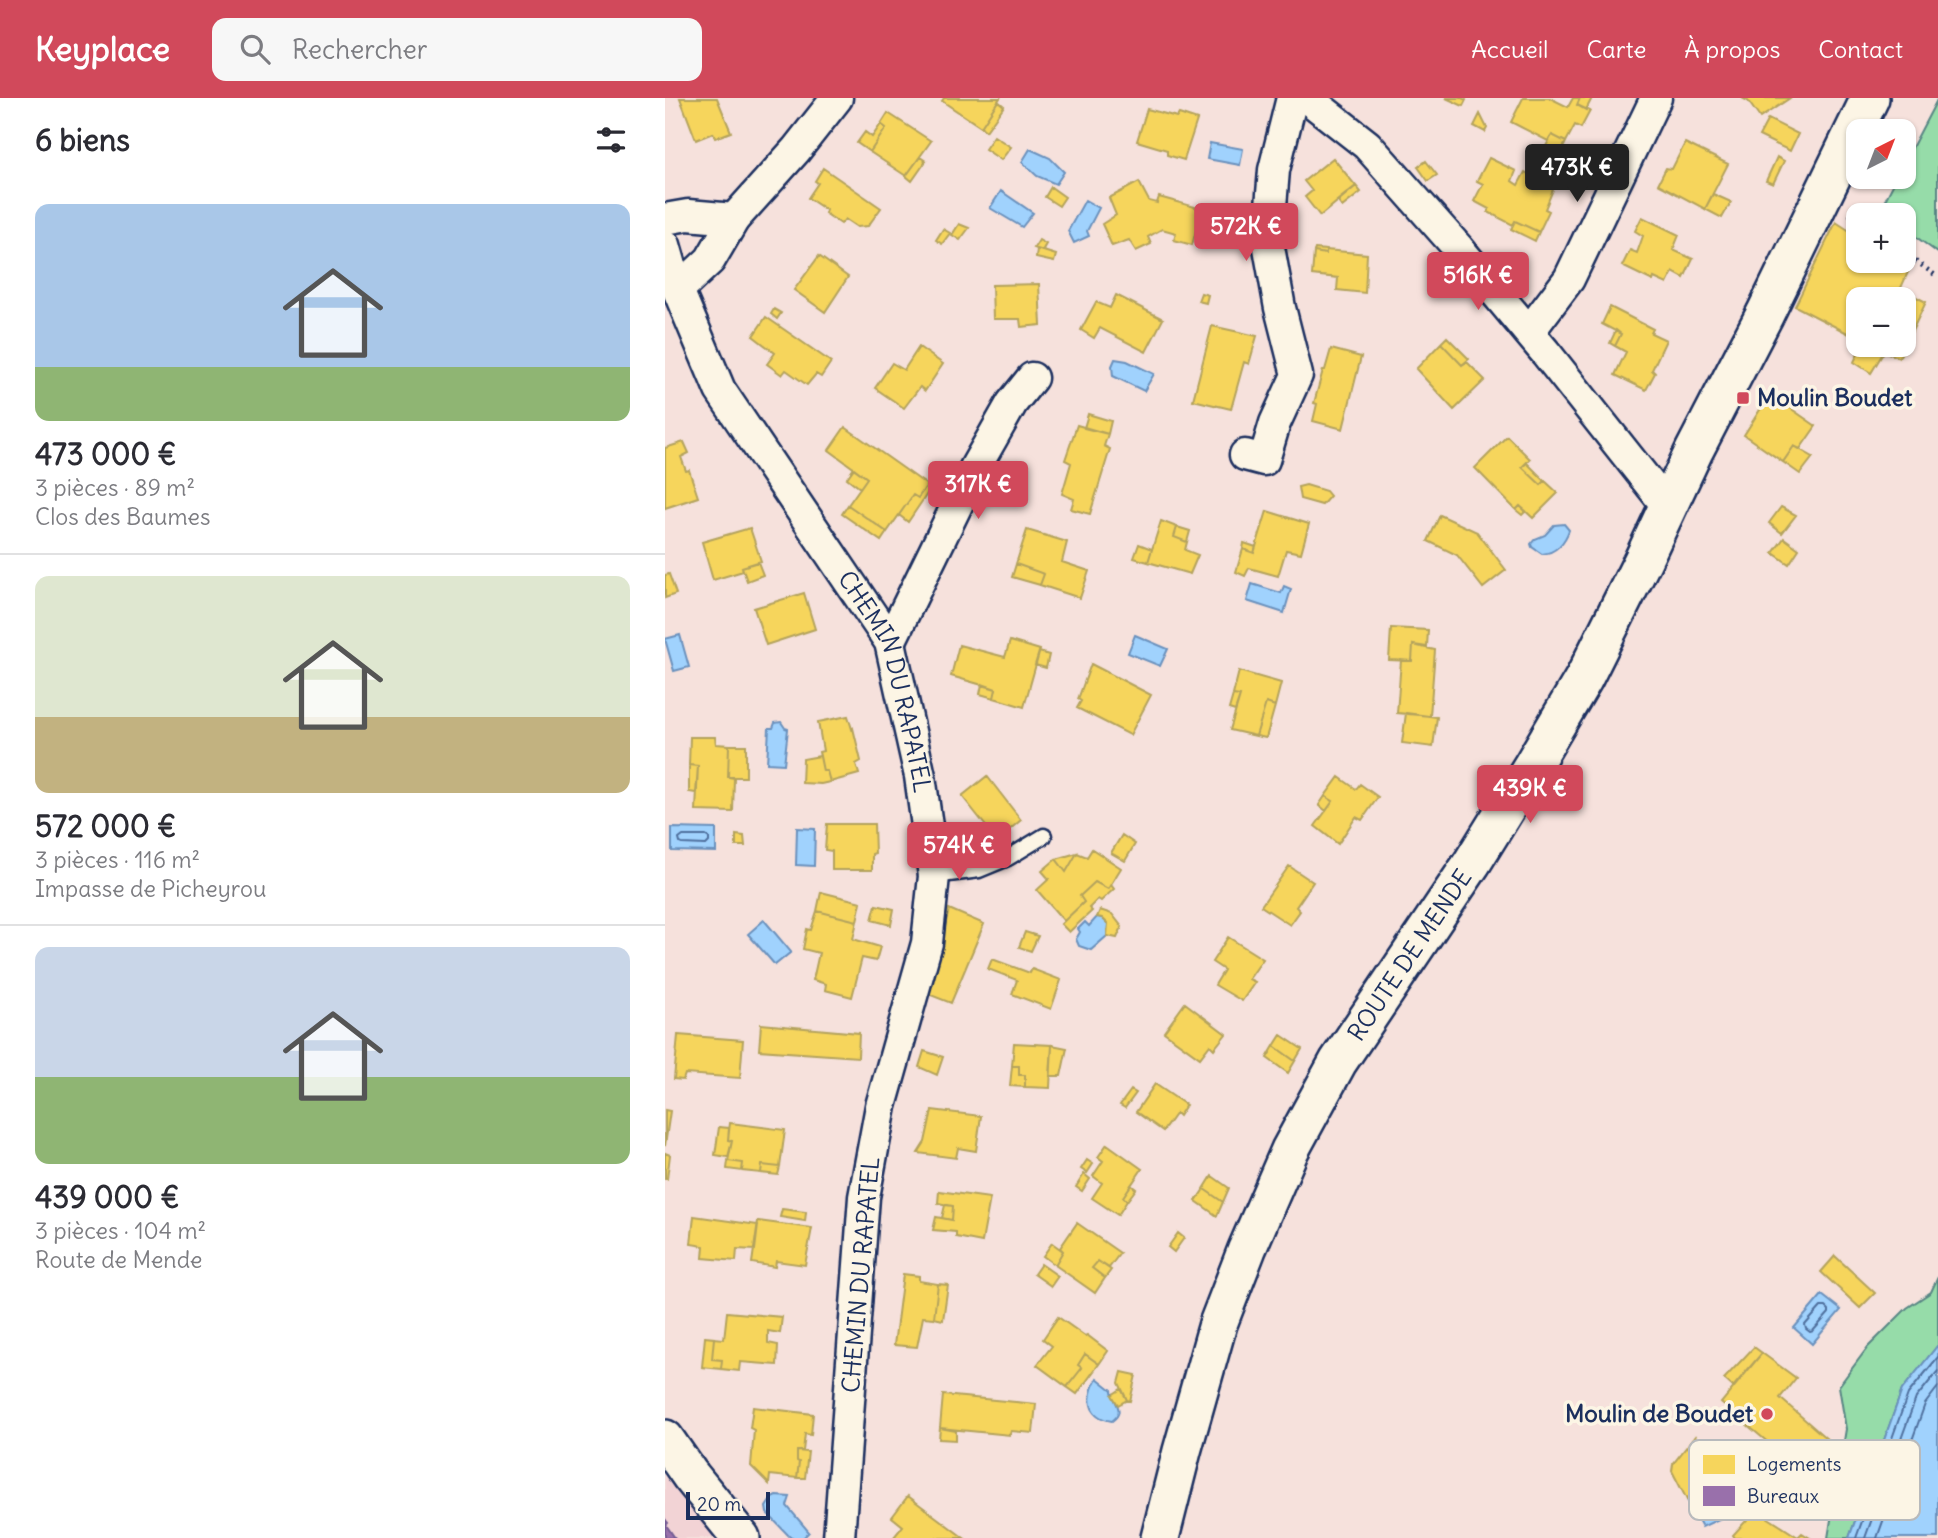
<!DOCTYPE html>
<html lang="fr">
<meta charset="utf-8">
<style>
:root{--surface:#fff;--page:#f7f7f7;--text:#2b2b33;--muted:#7c7c81;--line:#e1e1e2;--accent:#d1495b}
body{margin:0;font-family:Delius,sans-serif;background:var(--page);color:var(--text);height:100vh;display:flex;flex-direction:column;font-size:26px;white-space:nowrap}
*{box-sizing:border-box;margin:0}
p{font-size:23px;color:var(--muted)}
.icon{flex:none;width:38px;height:38px;fill:none;stroke:currentColor;stroke-width:2;stroke-linecap:round;stroke-linejoin:round}
.map{position:relative;flex:1;overflow:hidden}
.details{display:flex;flex-direction:column;background:var(--surface);width:665px}
.details>*{flex:none}
.needle{width:46px;rotate:42deg}
.buttons{position:absolute;left:1181px;top:21px;display:grid;gap:14px}
.buttons a{display:grid;place-items:center;width:70px;height:70px;border-radius:14px;background:var(--surface);box-shadow:0 2px 5px #0004;font-size:35px}
.scale{position:absolute;left:21px;bottom:18px;width:84px;box-sizing:border-box;padding-left:7px;border:4px solid #1b2f5e;border-top:0;font-size:19px;line-height:24px;white-space:nowrap;color:#1b2f5e;-webkit-text-stroke:5px #fcf5e5;paint-order:stroke}
.price{position:absolute;translate:-50% -60px;padding:0 16px;border-radius:7px;background:var(--accent);color:#fff;font-size:23px;line-height:46px;filter:drop-shadow(0 2px 4px #0008)}
.price::after{content:'';position:absolute;left:50%;top:42px;width:21px;height:16px;margin-left:-10px;background:inherit;clip-path:polygon(0 0,100% 0,50% 100%)}
.price.active{background:#222;color:#fff}
ul{padding:0;list-style:none}
li{display:grid;align-content:center;gap:14px;height:371px;padding:0 35px}
li+li{border-top:2px solid var(--line)}
li span{display:grid;place-items:center;height:217px;border-radius:14px;color:#555}
li>.icon{margin-inline-start:auto}
span .icon{width:126px;height:126px;fill:#fffc;stroke-width:1}
li b{font-size:30px}
h2{display:flex;justify-content:space-between;align-items:center;height:84px;padding:0 35px;font-size:30px}
header{display:flex;align-items:center;gap:42px;box-sizing:border-box;height:98px;padding:0 35px;background:var(--accent);color:#fff}
header strong{font-size:33px}
nav{display:flex;gap:38px;margin-inline-start:auto;font-size:24px}
.search{width:490px;height:63px;background:var(--page);display:flex;align-items:center;gap:18px;box-sizing:border-box;padding:0 24px;border-radius:14px;color:var(--muted);font-size:26px}
main{display:flex;flex:1;min-height:0}
.map>svg:first-child{display:block}
.built{fill:#f2d3d5}
.green{fill:#96dca9;stroke:#588684;stroke-width:2}
.water{fill:#a0d2fd;stroke:#6b91bd;stroke-width:2}
.homes{fill:#f6d55c;stroke:#b4a35d;stroke-width:2}
.offices{fill:#9970ab;stroke:#735c94;stroke-width:2}
.lines{fill:none;stroke-linecap:round;stroke-linejoin:round}
.shore{stroke:#50709e;stroke-width:2}
.service-casing{stroke:#1b2f5e;stroke-width:19}
.minor-casing{stroke:#1b2f5e;stroke-width:35}
.tertiary-casing{stroke:#1b2f5e;stroke-width:42}
.path{stroke:#1b2f5e;stroke-width:4.5;stroke-dasharray:2 5;stroke-linecap:butt}
.service{stroke:#fcf5e5;stroke-width:14}
.minor{stroke:#fcf5e5;stroke-width:30}
.tertiary{stroke:#fcf5e5;stroke-width:37}
.poi-dot{fill:#d1495b;stroke:#fcf5e5;stroke-width:2.5}
.labels{text-anchor:middle;stroke-width:7;stroke-linejoin:round;paint-order:stroke}
.poi-label{font-size:24px;font-weight:bold;fill:#1b2f5e;stroke:#fcf5e5;text-anchor:start}
.street-label{font-size:24px;fill:#1b2f5e;stroke:#fcf5e5}
.key{fill:#fcf5e5;stroke:#b8babc;stroke-width:2}
.key-label{font-size:19px;fill:#1b2f5e}
</style>
<header>
<strong>Keyplace</strong>
<div class="search"><svg class="icon" aria-label="search" viewBox="0 0 24 24"><circle cx="10" cy="10" r="6"/><path d="M15 15l6 6"/></svg>Rechercher</div>
<nav><a>Accueil</a><a>Carte</a><a>À propos</a><a>Contact</a></nav>
</header>
<main>
<section class="details">
<h2>6 biens<svg class="icon" aria-label="filters" viewBox="0 0 24 24"><path d="M4 7h16M4 17h16"/><circle cx="9" cy="7" r="2"/><circle cx="15" cy="17" r="2"/></svg></h2>
<ul>
<li><span style="background:linear-gradient(#a9c7e8 75%,#8fb573 0)"><svg class="icon" aria-label="home" viewBox="0 0 24 24"><path d="M3 11l9-7 9 7M6 9v11h12V9"/></svg></span><div><b>473 000 €</b><p>3 pièces · 89 m²</p><p>Clos des Baumes</p></div></li>
<li><span style="background:linear-gradient(#dfe7d0 65%,#c2b280 0)"><svg class="icon" aria-label="home" viewBox="0 0 24 24"><path d="M3 11l9-7 9 7M6 9v11h12V9"/></svg></span><div><b>572 000 €</b><p>3 pièces · 116 m²</p><p>Impasse de Picheyrou</p></div></li>
<li><span style="background:linear-gradient(#c9d6e8 60%,#8fb573 0)"><svg class="icon" aria-label="home" viewBox="0 0 24 24"><path d="M3 11l9-7 9 7M6 9v11h12V9"/></svg></span><div><b>439 000 €</b><p>3 pièces · 104 m²</p><p>Route de Mende</p></div></li>
</ul>
</section>
<div class="map">
<svg width="1273" height="1440" viewBox="0 0 1273 1440">
<rect width="100%" height="100%" fill="#f6e1dc"/>
<filter id="ink" filterUnits="userSpaceOnUse"><feTurbulence type="fractalNoise" baseFrequency=".0143" numOctaves="2"/><feDisplacementMap in="SourceGraphic" scale="14" xChannelSelector="R" yChannelSelector="G"/><feConvolveMatrix kernelMatrix="1 2 1 2 8 2 1 2 1" color-interpolation-filters="sRGB"/></filter>
<g filter="url(#ink)">
<path class="built" d="M0,1368L52,1440H0Z"/>
<path class="green" d="M1273,0V155L1239,130V117H1221L1215,112L1232,79H1239V65Z
M1273,1179V1247L1237,1292L1184,1440H1163L1181,1331L1174,1288L1203,1249L1242,1210L1266,1194Z"/>
<path class="water" d="M545,45L578,51L575,67L542,61Z
M365,51L385,60L399,74L391,86L372,78L357,64Z
M336,93L368,115L357,129L325,110Z
M420,102L434,110L422,133L424,138L409,145L403,133Z
M450,261L462,263L489,276L479,293L448,278L447,268Z
M899,426L904,432C900,444 891,455 877,456L867,449L866,446L870,441L880,437L889,427Z
M587,486L616,495L619,488L626,491L619,515L582,503Z
M15,537L24,569L9,573L0,541Z
M470,537L503,551L495,568L463,555Z
M116,624L120,630L123,631L119,666L102,665L104,630H108L110,625Z
M7,730L51,731V754L7,753Z
M132,730L150,731L149,768L131,767Z
M432,819L437,820L443,826L442,838L426,852L414,848L411,841L415,834L413,831L420,824L424,828Z
M99,822L126,854L110,867L83,836Z
M1157,1197L1176,1212L1147,1246L1129,1230Z
M1273,1247V1440H1184L1237,1292Z
M432,1280L447,1292C447,1304 462,1312 447,1323C422,1319 421,1299 432,1280Z
M1042,1391L1058,1419L1037,1429L1022,1402Z
M111,1398L125,1399L122,1408L144,1434L138,1440H126L102,1415L101,1409L107,1400Z"/>
<path class="homes" d="M15,0H52L66,34L50,40L48,35L31,42Z
M279,0H335L316,29L277,3Z
M781,0H797L801,2L798,8Z
M858,0H885L903,9L908,0H915L912,7L925,13L916,30L910,27L901,44L887,37L883,43L846,24Z
M915,0H927L921,12L912,7Z
M1077,0H1125L1095,20L1083,3Z
M333,3L339,8L321,33L316,29Z
M482,11L512,19L514,16L532,22L519,62L502,57V52L472,43Z
M223,15L266,43L241,78L205,54L221,30L216,26Z
M815,16L822,30L820,34L809,28Z
M1103,21L1133,36L1125,53L1094,38Z
M216,26L221,30L205,54L192,45L200,34L207,39Z
M887,37L901,44L889,69L874,61Z
M329,38L346,49L336,62L320,51Z
M1020,45L1063,66L1040,111L993,86L1001,70L1007,71Z
M255,59L261,63L247,83L241,78Z
M1112,59L1119,63L1108,86L1101,83Z
M668,60L691,88L655,118L640,99L647,93L639,83Z
M824,60L851,73L847,83L853,87L860,74L889,89L880,111L884,113L874,134L850,123L848,127L823,114L824,111L809,103L818,86L812,83Z
M761,63L772,77L763,83L753,69Z
M158,70L216,110L203,128L192,129L180,121L176,126L160,115L161,112L143,100L153,85L150,83Z
M474,84L484,103L492,105L494,99L537,111L527,147L509,142L511,135L497,131L483,139L486,146L471,153L464,142L447,148L437,126L451,117L444,100Z
M691,88L696,94L677,109L672,103Z
M386,89L400,99L394,108L380,99Z
M1048,96L1066,104L1057,120L1040,111Z
M977,119L1014,137L1008,152L1028,161L1019,180L1008,174L1002,186L989,180L988,183L957,168L965,152L972,155L978,138L970,133Z
M850,123L874,134L870,143L846,131Z
M1171,124L1194,139V163H1230L1244,172L1231,201H1194V241L1130,208Z
M294,126L304,130L295,142L287,137Z
M278,131L285,135L277,146L271,142Z
M374,142L381,146L377,153L369,150Z
M372,151L391,157L389,164L371,160Z
M650,151L661,152V156L649,154Z
M661,152L702,156L700,195L672,192L673,180L647,177L649,154L661,156Z
M154,158L183,179L160,214L129,192Z
M374,186L376,227L356,229L355,221H328L327,187Z
M1236,191L1261,204L1234,260L1219,253L1223,247H1239V201H1231Z
M536,195L543,197L541,205L533,203Z
M451,197L498,221L481,254L435,230L429,240L416,232L431,204L445,210Z
M945,209L988,231L986,235L1001,242L987,272L990,275L981,292L950,277L961,254L950,248L956,236L937,226Z
M109,211L116,215L112,221L106,216Z
M101,219L166,264L156,279L151,276L142,287L121,272L117,277L102,266L110,255L88,238Z
M547,228L592,238L584,266L579,264L566,311L528,302Z
M951,232L956,236L950,248L945,245Z
M782,239L804,261L797,267L776,245Z
M776,245L797,267L802,264L820,282L789,312L751,271Z
M1197,247H1223L1206,275L1189,264Z
M254,249L278,266L260,293L255,289L239,310L210,290L227,265L239,272Z
M666,251L696,259L678,331L648,323L652,306L649,305L658,272H660Z
M1105,296L1151,328L1135,351L1129,348L1118,364L1079,337Z
M423,316L446,323L443,336L419,330Z
M412,327L443,336L439,348L445,351L425,416L406,411L409,401L397,396L406,365L400,362Z
M180,329L262,387L253,400L248,397L222,434L183,407L202,380L164,352Z
M842,338L865,361L857,369L876,387L880,383L893,395L868,420L855,408L851,412L810,370Z
M19,344L24,355L16,359L21,373L24,372L33,399L0,410V350Z
M1129,348L1148,359L1135,376L1118,364Z
M862,365L880,383L876,387L857,369Z
M189,370L202,380L195,390L182,380Z
M262,387L266,390L243,424L234,417L248,397L253,400Z
M641,387L661,393L665,398L657,407L635,401L633,389Z
M183,407L222,434L216,443L177,416Z
M855,408L861,413L857,417L851,412Z
M1116,409L1131,417L1117,435L1104,425Z
M602,413L644,426L636,455L621,452L613,478L584,470L580,478L571,474L578,451L589,455Z
M775,417L812,434L841,472L818,490L792,457L763,443Z
M496,423L512,429L509,439L522,444L520,452L533,457L525,476L483,464Z
M512,429L525,433L522,444L509,439Z
M85,430L96,463L77,469L78,473L48,482L37,444Z
M362,432L402,444L397,464L424,473L415,500L375,487L379,476L351,466Z
M1119,440L1134,451L1124,466L1108,455Z
M579,445L591,449L589,455L578,451Z
M474,446L487,451L483,464L469,460Z
M93,464L98,477L82,483L77,469Z
M351,466L379,476L375,487L347,479Z
M4,476L11,496L0,500V477Z
M139,495L150,531L101,547L89,510Z
M726,530L763,532L762,549L748,547L747,563L724,562Z
M345,543L375,552L359,609L329,600L331,591L286,578L294,547L340,559Z
M748,547L770,552L765,618L732,615L736,562L747,563Z
M374,554L384,557L381,570L370,567Z
M426,566L486,597L465,637L412,610L416,603L413,601Z
M574,573L616,585L610,608L601,605L591,638L565,632L575,598L568,597Z
M317,586L331,591L329,600L315,596Z
M568,597L575,598L570,613L564,611Z
M601,605L610,608L601,640L591,638Z
M741,615L772,619L768,649L737,645Z
M183,618L187,631L188,630L196,663L191,666L194,676L165,684L162,673H158L154,654L158,653L153,624Z
M25,639H50L51,646L64,647L63,679L69,680L68,714L31,713L33,668L24,667Z
M64,647H81V679H63Z
M155,658L158,673H162L165,684L156,686L137,685L138,661Z
M24,667L33,668L31,695L24,694Z
M322,678L356,722L332,742L297,698Z
M674,679L691,691L695,686L713,699L697,722L691,719L673,746L650,728L668,703L660,698Z
M660,698L668,703L661,713L654,707Z
M162,726H209L210,755L207,756V772H167V753L160,752Z
M71,737L79,738L80,748H71Z
M457,737L470,746L460,763L446,755Z
M427,751L456,770L443,791L430,784L415,798L419,804L399,823L372,792L384,781L377,773L391,761L401,774L412,755L422,759Z
M412,755L401,774L391,761Z
M624,768L648,784L631,809L635,813L625,827L596,808Z
M430,784L443,791L446,787L449,791L436,803L433,801L424,810L427,813L404,834L396,826L419,804L415,798Z
M156,794L196,804L192,823L152,813Z
M211,807L229,811L226,827L207,822Z
M284,811L319,826L286,905L263,896L268,880Z
M435,812L447,816L457,829L452,840L442,838L443,826L437,820L432,819Z
M152,813L192,823L188,841L215,849L211,863L197,860L187,899L160,892L161,886L148,882L154,855L138,851L142,831L146,832Z
M360,834L373,838L366,853L354,849Z
M563,839L598,861L584,881L590,884L577,903L550,887L559,872L547,864Z
M327,861L365,875L367,871L396,882L386,911L347,896L352,882L323,871Z
M520,905L561,936L549,951L545,947L535,960L499,934Z
M96,926L194,935L193,959L94,952Z
M13,937L78,942L75,980L20,976L18,982L9,981Z
M616,937L637,951L630,963L609,948Z
M349,945L387,947L385,990L360,989V977H354V968H347Z
M387,947L402,950L396,978H385Z
M609,948L630,963L623,975L602,960Z
M259,953L278,959L272,977L254,969Z
M347,968H354V977H360V989L345,988Z
M490,986L521,1007L514,1018L511,1015L498,1033L471,1014Z
M466,992L471,995L460,1010L455,1007Z
M0,1012L5,1013L0,1048Z
M267,1012L316,1018L311,1053L293,1050L291,1060L253,1055L260,1044Z
M65,1025L120,1032L115,1069L97,1067L96,1075L77,1073L78,1065L63,1063L67,1043L63,1042Z
M54,1029L64,1030L63,1042L67,1043L63,1059L50,1057Z
M442,1046L477,1071L458,1099L462,1103L453,1117L427,1100L437,1085L428,1078L438,1063L433,1059Z
M0,1055L5,1057L2,1081H0Z
M422,1062L428,1066L422,1075L416,1071Z
M63,1063L78,1065L77,1073L62,1071Z
M97,1067L115,1069L113,1077L96,1075Z
M419,1076L425,1081L417,1093L411,1089Z
M547,1078L564,1090L558,1104L539,1091Z
M466,1087L471,1091L462,1103L458,1099Z
M539,1091L558,1104L552,1118L531,1103Z
M274,1093L325,1100L317,1144L291,1139V1134L268,1132L271,1119L287,1122L288,1108L273,1105Z
M280,1107L288,1108L287,1122L277,1120Z
M117,1111L141,1114L140,1123L115,1119Z
M29,1118L93,1127L90,1152L72,1151L71,1163L38,1160L39,1148L26,1146Z
M93,1123L147,1130L140,1167L111,1163L110,1169L87,1165Z
M412,1125L455,1155L444,1170L433,1163L427,1170L440,1180L430,1195L390,1167L398,1153L395,1150Z
M513,1135L519,1140L509,1154L503,1149Z
M387,1145L398,1153L390,1167L378,1158Z
M1170,1158L1210,1195L1195,1210L1156,1174Z
M433,1163L446,1172L440,1180L427,1170Z
M376,1166L393,1178L386,1188L369,1176Z
M238,1176L254,1178V1183L273,1186L269,1220L258,1219L252,1249L229,1247Z
M273,1186L283,1187L278,1222L269,1220Z
M62,1214L117,1219L115,1235L103,1233V1245L113,1247L112,1267L75,1264L74,1273L56,1271L57,1262L47,1261L49,1240L59,1241Z
M393,1219L420,1238L422,1237L443,1253L434,1266L420,1256L413,1267L417,1270L402,1289L372,1267L387,1248L378,1241Z
M40,1239L49,1240L47,1261L57,1262L56,1271L37,1269Z
M1089,1249L1097,1255L1068,1289L1059,1281Z
M1097,1255L1131,1280L1115,1300L1162,1341L1135,1371L1056,1305Z
M420,1256L434,1266L412,1296L402,1289L417,1270L413,1267Z
M457,1274L471,1277L465,1303L462,1302L454,1285Z
M456,1291L462,1302L453,1307L447,1297Z
M278,1297L371,1306L368,1335L346,1333L345,1337L275,1330Z
M88,1309L148,1316L146,1337L140,1336L138,1353H132V1363L134,1364L132,1380L105,1377L104,1386L86,1368L89,1332L85,1330Z
M275,1330L291,1333V1342L274,1341Z
M1030,1338L1037,1351L1026,1361L1042,1391L1022,1402L1007,1373L1008,1366Z
M132,1353L143,1354L140,1380H132L134,1364L132,1363Z
M243,1398L299,1440H231L229,1439L238,1428L227,1419Z
M1091,1412L1133,1439L1137,1435L1145,1440H1070L1068,1437Z"/>
<path class="offices" d="M0,1421L3,1425L1,1427L10,1440H0Z"/>
<g class="lines">
<path class="shore" d="M18,738H41L44,740V744L41,747L17,746L15,745L14,741Z
M1156,1209H1161L1164,1212V1215L1148,1233L1145,1234L1141,1231L1140,1227Z
M1191,1440L1243,1296L1273,1259
M1200,1440L1251,1300L1273,1273
M1212,1440L1260,1306L1273,1289"/>
<g class="service-casing">
<path id="service" d="M269,778L314,772L343,760L379,738"/>
</g>
<g class="minor-casing">
<g id="minor">
<path d="M642,0L702,47L794,151L881,255L1002,408"/>
<path d="M0,121L23,117L69,121"/>
<path id="s1" d="M0,147L13,192L55,292L225,544L255,678L269,778L262,845L216,1008L199,1099L174,1440"/>
<path d="M13,192L45,162L69,121L131,52L172,0"/>
<path d="M864,234L904,181L991,0"/>
<path d="M580,357L599,362L610,325L632,277L615,210L603,144L609,72L627,0"/>
<path d="M225,544L310,370L347,305L367,280"/>
</g>
</g>
<g class="tertiary-casing">
<g id="tertiary">
<path d="M0,1341L25,1377L76,1440"/>
<path id="s2" d="M495,1440L517,1353L553,1226L582,1151L625,1052L673,964L807,765L867,668L919,580L978,462L1029,353L1100,216L1205,0"/>
</g>
</g>
<path class="path" d="M1184,116L1194,122
M1239,155L1273,179"/>
<use href="#service" class="service"/>
<use href="#minor" class="minor"/>
<use href="#tertiary" class="tertiary"/>
</g>
</g>
<g class="poi-dot">
<rect x="1071" y="293" width="14" height="14" rx="3.5"/>
<circle cx="1102" cy="1316" r="7"/>
</g>
<g class="labels">
<g class="poi-label">
<text x="1092" y="308">Moulin Boudet</text>
<text x="1088" y="1324" text-anchor="end">Moulin de Boudet</text>
</g>
<g class="street-label">
<text dy="8" stroke="none"><textPath href="#s1" startOffset="495">CHEMIN DU RAPATEL</textPath></text>
<text dy="8" stroke="none"><textPath href="#s2" startOffset="639">ROUTE DE MENDE</textPath></text>
<text transform="translate(196 1177) rotate(-85)" y="8">CHEMIN DU RAPATEL</text>
</g>
</g>
<rect x="1024" y="1342" width="231" height="80" rx="10" class="key"/>
<rect x="1038" y="1357" width="32" height="19" fill="#f6d55c"/>
<rect x="1038" y="1388" width="32" height="20" fill="#9970ab"/>
<g class="key-label">
<text x="1082" y="1373">Logements</text>
<text x="1082" y="1405">Bureaux</text>
</g>
</svg>
<div class="buttons">
<a><svg class="needle" viewBox="-14 -14 28 28"><path d="M0-13l5 13h-10z" fill="#e53935"/><path d="M0 13l5-13h-10z" fill="#7c7c81"/></svg></a>
<a>+</a>
<a>−</a>
</div>
<div class="scale">20 m</div>
<b class="price active" style="left:912px;top:106px">473K €</b>
<b class="price" style="left:581px;top:165px">572K €</b>
<b class="price" style="left:813px;top:214px">516K €</b>
<b class="price" style="left:313px;top:423px">317K €</b>
<b class="price" style="left:865px;top:727px">439K €</b>
<b class="price" style="left:294px;top:784px">574K €</b>
</div>
</main>
